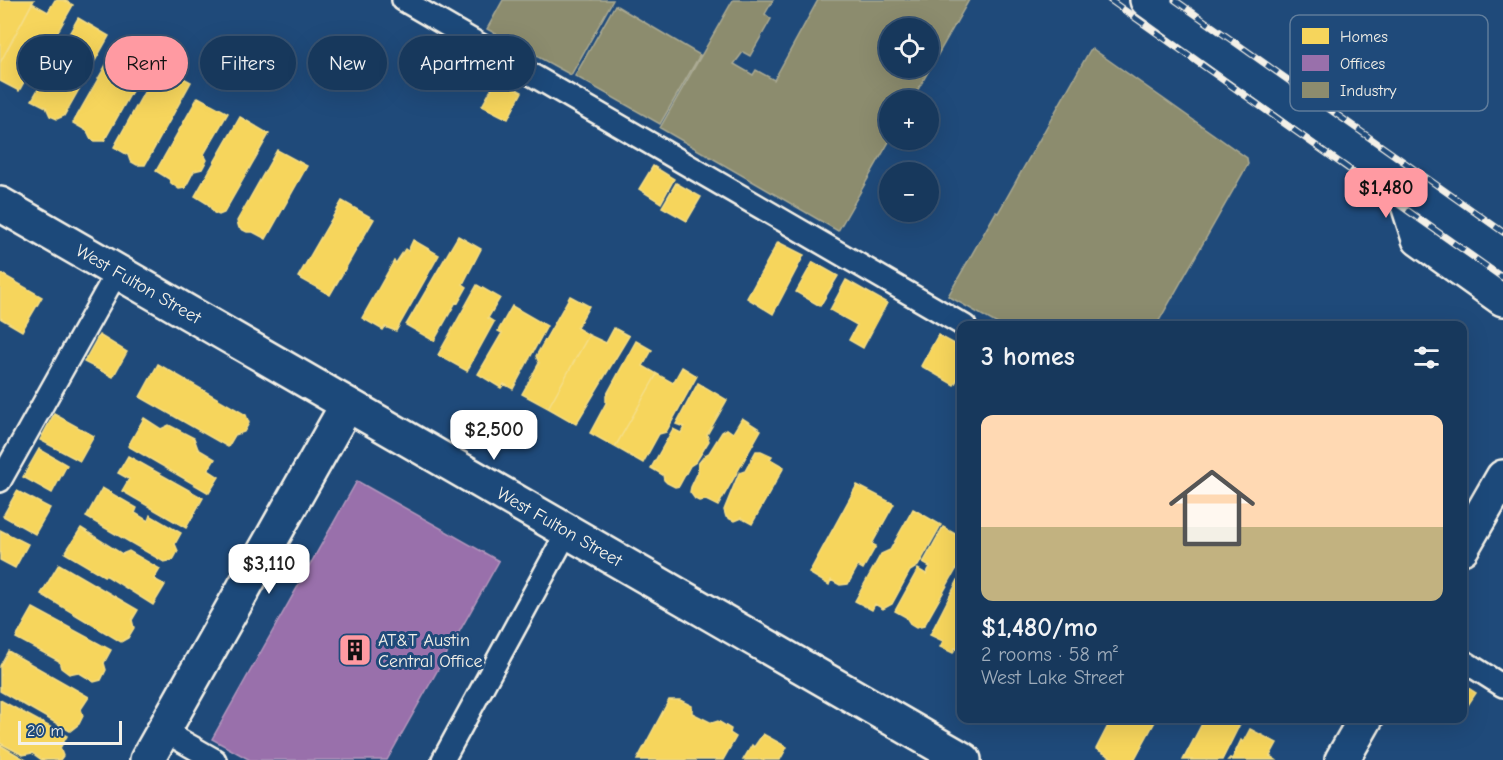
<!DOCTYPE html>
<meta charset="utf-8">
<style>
:root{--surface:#17385c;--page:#244365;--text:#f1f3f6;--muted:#9eacbb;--line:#365272;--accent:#ff9aa2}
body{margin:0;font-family:"Comic Neue",sans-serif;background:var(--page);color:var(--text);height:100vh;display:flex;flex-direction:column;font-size:22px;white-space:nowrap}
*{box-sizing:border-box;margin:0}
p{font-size:20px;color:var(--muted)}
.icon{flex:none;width:33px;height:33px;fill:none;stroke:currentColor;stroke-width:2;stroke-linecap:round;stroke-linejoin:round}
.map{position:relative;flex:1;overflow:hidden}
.side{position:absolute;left:957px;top:321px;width:510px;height:402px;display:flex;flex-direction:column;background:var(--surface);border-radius:12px;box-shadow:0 6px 24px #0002,0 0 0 2px var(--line)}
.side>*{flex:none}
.guide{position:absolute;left:18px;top:36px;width:570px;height:54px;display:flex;gap:12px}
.tools{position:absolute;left:879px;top:18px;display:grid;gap:12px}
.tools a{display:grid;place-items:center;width:60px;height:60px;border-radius:50%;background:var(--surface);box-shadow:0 6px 24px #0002,0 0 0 2px var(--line);font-size:30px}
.scale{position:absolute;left:18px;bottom:15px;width:104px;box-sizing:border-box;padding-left:6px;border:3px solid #f4f1e8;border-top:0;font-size:16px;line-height:21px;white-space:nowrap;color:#f4f1e8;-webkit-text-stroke:4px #1f4a7a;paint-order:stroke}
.price{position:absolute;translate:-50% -51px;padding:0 14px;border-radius:12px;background:#fff;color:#222;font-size:20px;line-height:39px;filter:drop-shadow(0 2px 3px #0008)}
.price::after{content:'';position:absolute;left:50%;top:36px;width:18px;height:14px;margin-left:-9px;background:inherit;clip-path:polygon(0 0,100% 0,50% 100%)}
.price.active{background:var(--accent);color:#111}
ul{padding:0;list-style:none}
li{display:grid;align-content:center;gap:12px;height:318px;padding:0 24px}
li+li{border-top:2px solid var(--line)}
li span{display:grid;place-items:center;height:186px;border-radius:12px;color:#555}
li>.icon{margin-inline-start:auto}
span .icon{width:108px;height:108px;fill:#fffc;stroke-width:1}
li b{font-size:26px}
h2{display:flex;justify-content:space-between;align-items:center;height:72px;padding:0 24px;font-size:26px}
.pill{padding:0 21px;border-radius:27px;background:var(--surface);box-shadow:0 6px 24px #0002,0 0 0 2px var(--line);font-size:21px;line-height:54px}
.pill.active{background:var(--accent);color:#111}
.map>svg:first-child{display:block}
.homes{fill:#f6d55c;stroke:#f5dd86;stroke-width:1.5}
.offices{fill:#9970ab;stroke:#b497bd;stroke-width:1.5}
.industry{fill:#8c8c6e;stroke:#abaa93;stroke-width:1.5;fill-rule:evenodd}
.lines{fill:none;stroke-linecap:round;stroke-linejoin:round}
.service-casing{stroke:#f4f1e8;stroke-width:26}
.minor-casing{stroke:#f4f1e8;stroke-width:38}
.secondary-casing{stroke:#f4f1e8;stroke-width:38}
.service{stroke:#1f4a7a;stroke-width:21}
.minor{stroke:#1f4a7a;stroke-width:33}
.secondary{stroke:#1f4a7a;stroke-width:33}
.rail-casing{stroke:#f4f1e8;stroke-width:7}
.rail{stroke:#1f4a7a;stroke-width:4.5;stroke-dasharray:14;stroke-linecap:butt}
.labels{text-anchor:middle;stroke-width:6;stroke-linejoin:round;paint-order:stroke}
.street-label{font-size:18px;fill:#f4f1e8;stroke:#1f4a7a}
.poi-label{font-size:18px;fill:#f4f1e8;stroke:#1f4a7a;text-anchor:start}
.key{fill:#1f4a7a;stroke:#5f7c9b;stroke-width:1.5}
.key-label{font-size:16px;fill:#f4f1e8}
</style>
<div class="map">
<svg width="1503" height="760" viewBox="0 0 1503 760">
<rect width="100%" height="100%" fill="#1f4a7a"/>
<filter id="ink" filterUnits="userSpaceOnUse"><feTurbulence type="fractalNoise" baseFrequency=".0167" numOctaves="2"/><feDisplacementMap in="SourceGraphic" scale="12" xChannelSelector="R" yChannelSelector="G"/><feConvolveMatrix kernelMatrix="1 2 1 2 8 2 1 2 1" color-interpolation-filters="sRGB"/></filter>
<g filter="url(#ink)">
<path class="homes" d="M0,0H34L0,63Z
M55,0H64L73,5L41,61L34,64L19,91L0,81V63L32,3L48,12Z
M78,18L109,36L64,116L57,119L50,116L46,107L32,100Z
M119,42L150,59L104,141H95L91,139L87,131L73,123Z
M159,65L191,82L145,165H137L130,161L128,155L114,147Z
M497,79L522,92L508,119L482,106Z
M198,97L228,113L204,154L207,160L202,169L194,171L185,188L179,189L171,183L169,179L156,171Z
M240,117L269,134L224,213L219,215L214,213L208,204L195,196Z
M277,150L307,166L266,239L253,232H247L239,228L237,221Z
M653,166L674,179L661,203L639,189Z
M676,183L701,197L687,221L662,207Z
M342,201L374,219L330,295L298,277Z
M458,236L481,249L463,284L467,287L458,303L456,302L434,341L406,325Z
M413,240L439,255L396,331L385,327L383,330L362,318L394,261L396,263L405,249L408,251Z
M778,242L804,255L773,314L747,298Z
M813,262L838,276L820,306L796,292Z
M0,273L42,297L22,331L0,318Z
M846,280L887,303L863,348L849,340L857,325L830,310Z
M477,285L500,298L488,318L494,322L467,371L438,355Z
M570,296L589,306L577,328L589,335L548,408L522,394L539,363L536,356Z
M512,306L547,326L513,389L504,384L501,388L478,374L502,333L498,331Z
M614,328L629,336L576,424L548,408L589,335L606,343Z
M99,335L127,352L113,377L84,362Z
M938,335L962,348V372L954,385L921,366Z
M636,341L652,350L643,366L657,374L615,447L590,433L606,403V396Z
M158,364L246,415L249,423L244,432L235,435L228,447L140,397Z
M682,367L697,376L666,432L659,434L643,463L615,447L657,374L673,383Z
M698,383L727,400L707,435L709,441L696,462L690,466L679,486L675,487L667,483L664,480L663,475L651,468L673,429L681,433L684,427L676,424Z
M54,414L94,436L80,461L40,440Z
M144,418L161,429L169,425L194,438L198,449L215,459L208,470L219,477L209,493L128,446Z
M742,418L761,430L718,506L706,500L699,501L695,499L690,492L691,487L698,472V464L705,455L709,453L722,432L727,429L733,433Z
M39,449L67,465L52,493L23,477Z
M756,451H761L772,456L770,459L784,467L752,524L741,518L734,521L726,517L724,510L739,473L745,471Z
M128,456L203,498L186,528L122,491L129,479L118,473Z
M857,485L894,504L872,544L876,546L863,569L858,566L848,584L840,585L831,580L829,585L809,573Z
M102,488L137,508L135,513L148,521L150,515L181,533L175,544L178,551L173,560L164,562L86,517Z
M17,491L50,508L35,534L3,516Z
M913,509L941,525L918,566L910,571L892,604L883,609L875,604L872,610L855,601L881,554L890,550Z
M943,527L962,538V559L924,626L916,628L911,625L906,617L895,611L918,569L926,574L930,567L923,563Z
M81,528L122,554L129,551L160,569L154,579L165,585L153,605L107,576H104L65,553Z
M0,530L28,544L15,568L0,560Z
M59,564L138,610L132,620L134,628L128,638L121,642L41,594Z
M960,576L962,644L958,650L955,648L953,653L940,647L943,641L930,635Z
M33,608L111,650L104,663L106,670L101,680L94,682L78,672L69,674L61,668L59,661L16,638Z
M8,651L89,697L81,709L83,716L79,724L70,731L0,691V666Z
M1462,684L1476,693L1462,714Z
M0,700L67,736L60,748L63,756L60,760H42L32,753L23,755L0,743Z
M669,700H680L692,706V713L712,723L718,721L731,729L730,733L736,737L723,760H637Z
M1112,718H1157L1134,760H1116L1096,749Z
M1205,718H1229L1240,724L1222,760H1183Z
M1250,729L1277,743L1270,756L1276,760H1228L1230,758L1232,759L1241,740L1243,742Z
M763,734L787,747L780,760H743L752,745L754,747Z
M0,745L26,760H0Z"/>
<path class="offices" d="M357,481L499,561L387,760H250L212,739Z"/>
<path class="industry" d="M503,0H613L571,75L487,29Z
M733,0H773L765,14L771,19L750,56L743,52L734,64L753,75L756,70L774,80L818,0H969L912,100H890V140L838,231L660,128ZM890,28H928V68H890Z
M615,5L700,55L660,124L575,76Z
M1093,49L1247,158L1248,164L1156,326H1001L948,296L996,212L998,213L1090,50Z"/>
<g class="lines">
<g class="service-casing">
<path id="service" d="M403,0L965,326
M0,481L117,272
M1462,660L1503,686
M164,731L215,760
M443,760L567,532"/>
</g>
<g class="minor-casing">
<g id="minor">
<path id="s1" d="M0,204L964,760"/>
<path d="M1462,548L1503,477"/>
<path d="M147,760L347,405"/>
<path d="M1342,760L1366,718"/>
</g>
</g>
<g class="secondary-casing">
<path id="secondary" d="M1147,0L1503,256
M1401,183L1419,239L1503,299"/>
</g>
<use href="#service" class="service"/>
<use href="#minor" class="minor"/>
<use href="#secondary" class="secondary"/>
<g class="rail-casing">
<path id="rail" d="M1110,0L1503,278
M1175,0L1503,232"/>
</g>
<use href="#rail" class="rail"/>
</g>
</g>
<defs>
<g id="building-square" transform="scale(1.725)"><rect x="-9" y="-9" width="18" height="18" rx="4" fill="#ff9aa2" stroke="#1f4a7a"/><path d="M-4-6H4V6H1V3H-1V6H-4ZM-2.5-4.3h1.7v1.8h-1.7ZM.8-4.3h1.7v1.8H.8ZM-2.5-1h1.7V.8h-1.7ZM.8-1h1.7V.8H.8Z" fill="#111"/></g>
</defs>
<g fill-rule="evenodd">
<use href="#building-square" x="355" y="650"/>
</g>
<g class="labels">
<g class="street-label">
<text dy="6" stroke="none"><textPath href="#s1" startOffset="160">West Fulton Street</textPath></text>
<text dy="6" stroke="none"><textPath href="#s1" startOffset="646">West Fulton Street</textPath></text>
</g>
<g class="poi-label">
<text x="378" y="646">AT&amp;T Austin<tspan x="378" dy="21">Central Office</tspan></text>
</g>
</g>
<rect x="1290" y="15" width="198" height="96" rx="9" class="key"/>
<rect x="1302" y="28" width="27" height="16" fill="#f6d55c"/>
<rect x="1302" y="55" width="27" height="16" fill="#9970ab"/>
<rect x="1302" y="82" width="27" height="16" fill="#8c8c6e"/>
<g class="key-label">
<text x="1340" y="42">Homes</text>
<text x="1340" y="69">Offices</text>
<text x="1340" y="96">Industry</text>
</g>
</svg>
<div class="tools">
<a><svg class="icon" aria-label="locate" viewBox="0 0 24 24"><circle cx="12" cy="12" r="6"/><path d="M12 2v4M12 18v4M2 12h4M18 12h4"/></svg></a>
<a>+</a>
<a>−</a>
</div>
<div class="scale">20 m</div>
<b class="price active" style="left:1386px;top:219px">$1,480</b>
<b class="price" style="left:494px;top:461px">$2,500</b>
<b class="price" style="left:269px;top:595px">$3,110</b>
<div class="guide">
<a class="pill">Buy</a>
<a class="pill active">Rent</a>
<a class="pill">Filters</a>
<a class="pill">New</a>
<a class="pill">Apartment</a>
</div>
<section class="side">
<h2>3 homes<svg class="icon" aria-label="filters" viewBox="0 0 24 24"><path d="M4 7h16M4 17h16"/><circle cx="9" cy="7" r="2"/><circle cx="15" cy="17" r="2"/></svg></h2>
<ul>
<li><span style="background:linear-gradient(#ffd9b3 60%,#c2b280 0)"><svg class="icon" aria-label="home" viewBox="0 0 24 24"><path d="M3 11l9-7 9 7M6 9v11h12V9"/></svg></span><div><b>$1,480/mo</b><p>2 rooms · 58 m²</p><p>West Lake Street</p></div></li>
</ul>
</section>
</div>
